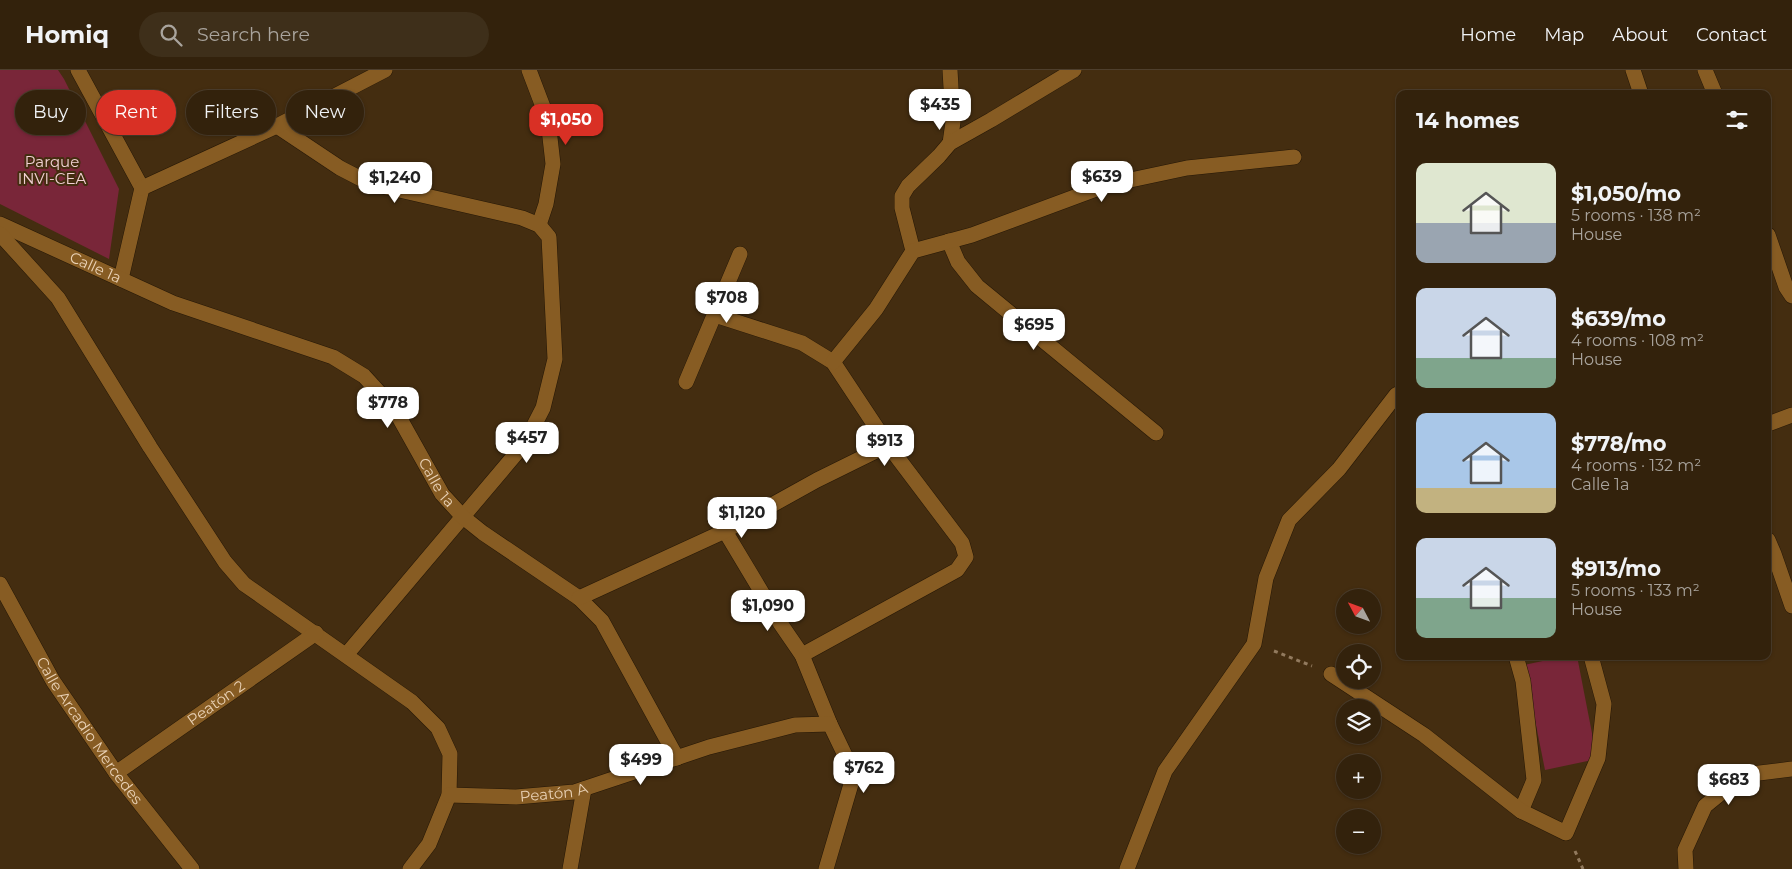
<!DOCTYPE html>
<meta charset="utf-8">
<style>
:root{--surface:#33220c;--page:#3e2f1a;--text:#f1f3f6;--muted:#a9a49d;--line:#4e3f2d;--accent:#d93025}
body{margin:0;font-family:Montserrat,sans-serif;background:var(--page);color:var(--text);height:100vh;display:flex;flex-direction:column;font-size:19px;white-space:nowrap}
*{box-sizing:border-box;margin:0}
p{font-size:16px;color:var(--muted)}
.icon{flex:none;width:28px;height:28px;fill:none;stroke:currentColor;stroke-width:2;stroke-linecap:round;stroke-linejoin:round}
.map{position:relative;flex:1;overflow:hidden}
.details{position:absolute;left:1396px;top:20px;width:375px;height:570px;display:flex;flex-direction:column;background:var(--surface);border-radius:10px;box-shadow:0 1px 4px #0004,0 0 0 1px var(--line)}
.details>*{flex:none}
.guide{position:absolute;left:15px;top:20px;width:475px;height:45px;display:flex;gap:10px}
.needle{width:32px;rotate:311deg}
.buttons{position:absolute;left:1336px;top:519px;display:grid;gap:10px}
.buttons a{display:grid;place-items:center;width:45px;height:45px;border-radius:50%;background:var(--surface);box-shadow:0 1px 4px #0004,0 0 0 1px var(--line);font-size:25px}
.price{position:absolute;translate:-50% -42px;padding:0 11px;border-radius:10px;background:#fff;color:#222;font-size:16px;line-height:32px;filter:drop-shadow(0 1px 2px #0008)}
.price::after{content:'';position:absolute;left:50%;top:30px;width:15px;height:11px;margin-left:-8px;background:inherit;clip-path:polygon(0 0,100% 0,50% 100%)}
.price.selected{background:var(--accent);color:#fff}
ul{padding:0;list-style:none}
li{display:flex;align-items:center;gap:15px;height:125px;padding:0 20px}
li span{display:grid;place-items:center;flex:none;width:140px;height:100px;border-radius:10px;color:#555}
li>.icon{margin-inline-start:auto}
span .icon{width:60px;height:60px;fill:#fffc;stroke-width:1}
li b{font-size:21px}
h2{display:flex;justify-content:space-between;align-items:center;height:60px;padding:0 20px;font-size:21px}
.chip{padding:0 18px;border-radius:22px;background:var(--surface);box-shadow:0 1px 4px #0004,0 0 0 1px var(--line);font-size:18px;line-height:45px}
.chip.selected{background:var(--accent);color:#fff}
header{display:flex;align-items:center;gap:30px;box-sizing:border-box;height:70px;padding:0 25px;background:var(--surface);border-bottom:1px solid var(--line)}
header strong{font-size:24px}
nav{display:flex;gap:28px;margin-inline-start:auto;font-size:18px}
.search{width:350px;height:45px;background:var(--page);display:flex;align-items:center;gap:12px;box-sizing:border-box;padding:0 18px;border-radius:28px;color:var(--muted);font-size:19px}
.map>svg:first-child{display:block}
.green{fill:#792639}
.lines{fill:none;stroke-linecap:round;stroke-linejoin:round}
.minor-casing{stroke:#251706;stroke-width:16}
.path{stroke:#927a5e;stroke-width:3;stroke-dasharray:4 4;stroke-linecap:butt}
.minor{stroke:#875c23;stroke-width:15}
.labels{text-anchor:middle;stroke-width:4;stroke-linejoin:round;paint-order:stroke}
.park-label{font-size:15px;fill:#f2d1d4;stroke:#442d10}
.street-label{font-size:15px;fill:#e9d1b5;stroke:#442d10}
</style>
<header>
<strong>Homiq</strong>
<div class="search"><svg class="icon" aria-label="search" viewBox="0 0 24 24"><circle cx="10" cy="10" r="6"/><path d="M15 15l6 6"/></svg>Search here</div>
<nav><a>Home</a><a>Map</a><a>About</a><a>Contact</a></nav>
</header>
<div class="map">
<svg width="1792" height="799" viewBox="0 0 1792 799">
<rect width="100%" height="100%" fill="#442d10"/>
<path class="green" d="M0,0H58L64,9L119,119L109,189L0,134Z
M1566,586H1577L1597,689L1545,700L1524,595Z"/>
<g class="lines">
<g class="minor-casing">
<g id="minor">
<path d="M78,0L142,118L121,209"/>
<path d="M529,0L548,50L553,94L546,134L539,155"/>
<path d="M1633,0L1641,24"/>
<path d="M1705,0L1715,24"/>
<path d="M277,56L340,98L369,113L522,148L539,155L549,167L555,289L543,338L525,373L346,585"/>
<path d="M950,73L953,52L950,0"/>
<path d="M142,118L277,56L385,0"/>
<path id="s1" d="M0,154L173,233L333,287L364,306L395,340L442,424L463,447L483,463L579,528L602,551L677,688"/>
<path d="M0,164L58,228L150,377L225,492L244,514L412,632L438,658L450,684L449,725L429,774L410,799"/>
<path d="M1768,165L1786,217L1792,226"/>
<path d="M949,171L958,192L977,216L1156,363"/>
<path d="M913,181L902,138V126L908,116L939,86L950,73L991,50L1074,0"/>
<path d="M715,245L802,273L833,292L888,375L962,473L966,487L957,500L802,585"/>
<path d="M833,292L876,239L913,181L972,165L1107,115L1187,98L1294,87"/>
<path d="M686,312L740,184"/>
<path d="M1768,354L1792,345"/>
<path d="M725,461L780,553L802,585L830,654L854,704L826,799"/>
<path d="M1768,470L1774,484L1792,536"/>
<path id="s2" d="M0,514L53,611L116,703L192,799"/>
<path d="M579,528L725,461L817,410L888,375"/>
<path d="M1516,586L1523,611L1534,710L1521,741"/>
<path d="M1331,604L1424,665L1521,741L1566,763L1598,688L1604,634L1591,586"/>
<path id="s3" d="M116,703L316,563"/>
<path id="s4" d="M449,725L516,727L574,722L709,677L795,655L830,654"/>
<path d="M570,799L584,719"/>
<path d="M1127,799L1165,701L1254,574L1266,508L1289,450L1339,399L1396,325L1400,323"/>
<path d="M1686,799L1685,780L1705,736L1743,705L1792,699"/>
</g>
</g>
<path class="path" d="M1274,581L1312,596
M1575,781L1583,799"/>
<use href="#minor" class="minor"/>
</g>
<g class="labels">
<g class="park-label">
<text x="52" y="97">Parque<tspan x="52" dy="17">INVI-CEA</tspan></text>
</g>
<g class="street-label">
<text dy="5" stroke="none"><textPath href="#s1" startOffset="105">Calle 1a</textPath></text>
<text dy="5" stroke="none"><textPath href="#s1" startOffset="525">Calle 1a</textPath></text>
<text dy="5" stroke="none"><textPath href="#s3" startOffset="122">Peatón 2</textPath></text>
<text dy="5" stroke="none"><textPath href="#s2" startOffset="172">Calle Arcadio Mercedes</textPath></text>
<text dy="5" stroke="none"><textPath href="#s4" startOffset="105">Peatón A</textPath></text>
</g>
</g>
</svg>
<div class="buttons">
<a><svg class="needle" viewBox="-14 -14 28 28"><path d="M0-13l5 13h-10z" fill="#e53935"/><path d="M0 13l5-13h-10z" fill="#a9a49d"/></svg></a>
<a><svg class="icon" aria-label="locate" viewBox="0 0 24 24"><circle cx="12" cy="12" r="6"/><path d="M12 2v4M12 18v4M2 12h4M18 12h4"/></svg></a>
<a><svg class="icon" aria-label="layers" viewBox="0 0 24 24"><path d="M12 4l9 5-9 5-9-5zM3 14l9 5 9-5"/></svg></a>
<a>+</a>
<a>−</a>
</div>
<b class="price" style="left:940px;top:61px">$435</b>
<b class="price selected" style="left:566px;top:76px">$1,050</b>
<b class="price" style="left:1102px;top:133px">$639</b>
<b class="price" style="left:395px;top:134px">$1,240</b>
<b class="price" style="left:727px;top:254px">$708</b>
<b class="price" style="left:1034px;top:281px">$695</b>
<b class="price" style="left:388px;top:359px">$778</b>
<b class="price" style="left:527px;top:394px">$457</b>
<b class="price" style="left:885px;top:397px">$913</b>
<b class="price" style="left:742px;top:469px">$1,120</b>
<b class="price" style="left:768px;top:562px">$1,090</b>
<b class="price" style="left:641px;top:716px">$499</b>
<b class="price" style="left:864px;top:724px">$762</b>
<b class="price" style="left:1729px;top:736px">$683</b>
<div class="guide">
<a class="chip">Buy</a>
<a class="chip selected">Rent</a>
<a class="chip">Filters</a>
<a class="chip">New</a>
</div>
<section class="details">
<h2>14 homes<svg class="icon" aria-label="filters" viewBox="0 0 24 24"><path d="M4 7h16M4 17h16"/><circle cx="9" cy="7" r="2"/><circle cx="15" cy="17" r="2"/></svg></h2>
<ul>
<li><span style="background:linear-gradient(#dfe7d0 60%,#9aa5b1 0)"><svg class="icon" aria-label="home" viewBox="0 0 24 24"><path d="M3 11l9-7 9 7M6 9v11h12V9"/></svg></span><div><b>$1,050/mo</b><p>5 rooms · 138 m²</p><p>House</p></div></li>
<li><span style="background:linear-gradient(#c9d6e8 70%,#7fa58c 0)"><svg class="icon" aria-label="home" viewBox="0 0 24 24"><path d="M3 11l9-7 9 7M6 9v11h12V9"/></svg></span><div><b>$639/mo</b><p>4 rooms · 108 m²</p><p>House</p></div></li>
<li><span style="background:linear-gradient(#a9c7e8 75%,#c2b280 0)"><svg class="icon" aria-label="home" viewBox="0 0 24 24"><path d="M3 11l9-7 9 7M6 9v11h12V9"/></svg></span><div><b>$778/mo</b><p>4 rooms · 132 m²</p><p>Calle 1a</p></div></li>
<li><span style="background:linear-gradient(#c9d6e8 60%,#7fa58c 0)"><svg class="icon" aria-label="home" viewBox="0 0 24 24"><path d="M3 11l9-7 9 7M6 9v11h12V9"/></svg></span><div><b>$913/mo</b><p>5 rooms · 133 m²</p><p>House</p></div></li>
</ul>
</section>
</div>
